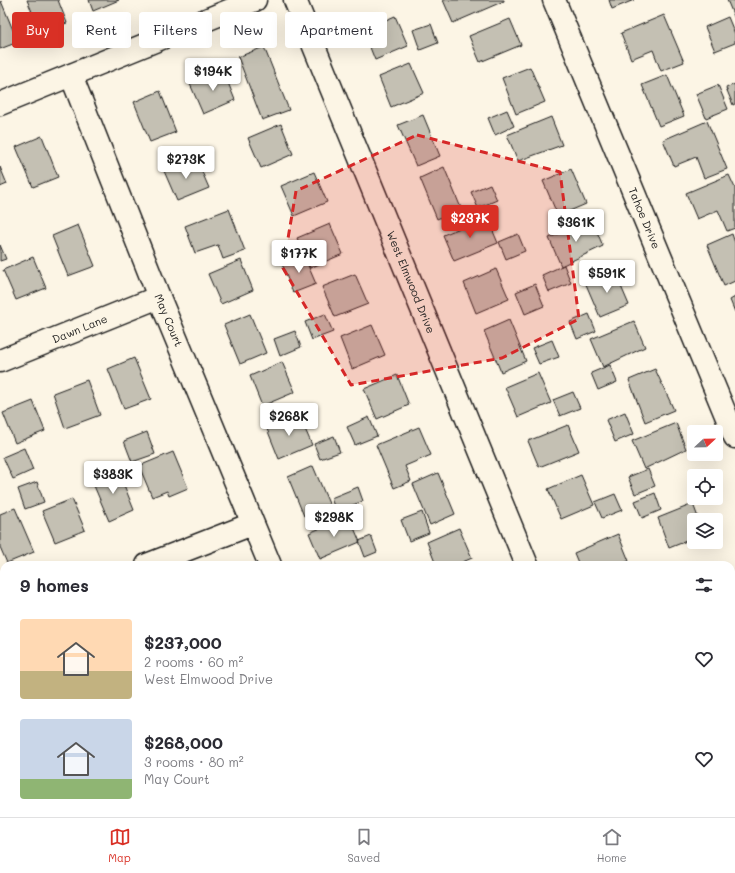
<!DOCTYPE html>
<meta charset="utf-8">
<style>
:root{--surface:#fff;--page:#f7f7f7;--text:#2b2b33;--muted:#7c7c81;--line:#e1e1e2;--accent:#d93025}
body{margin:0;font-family:Mali,sans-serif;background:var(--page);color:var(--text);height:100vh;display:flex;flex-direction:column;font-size:15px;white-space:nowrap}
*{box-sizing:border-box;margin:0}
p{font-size:13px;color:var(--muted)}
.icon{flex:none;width:22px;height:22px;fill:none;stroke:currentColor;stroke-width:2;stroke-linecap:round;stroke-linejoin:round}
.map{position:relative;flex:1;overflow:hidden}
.panel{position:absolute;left:0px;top:561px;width:735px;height:256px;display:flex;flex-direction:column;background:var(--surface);border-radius:12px 12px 0 0;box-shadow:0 4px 16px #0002}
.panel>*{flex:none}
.top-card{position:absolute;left:12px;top:12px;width:400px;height:36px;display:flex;gap:8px}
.needle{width:26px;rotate:68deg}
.buttons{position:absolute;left:687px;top:425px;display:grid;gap:8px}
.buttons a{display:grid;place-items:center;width:36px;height:36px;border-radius:4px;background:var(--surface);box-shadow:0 4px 16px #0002;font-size:20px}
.price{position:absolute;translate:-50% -34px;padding:0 9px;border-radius:4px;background:#fff;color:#222;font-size:13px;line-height:26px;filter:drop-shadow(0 1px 2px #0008)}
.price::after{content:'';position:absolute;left:50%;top:24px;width:12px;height:9px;margin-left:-6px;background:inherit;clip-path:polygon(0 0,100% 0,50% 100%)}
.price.on{background:var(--accent);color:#fff}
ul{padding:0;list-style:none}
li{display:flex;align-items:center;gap:12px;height:100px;padding:0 20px}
li span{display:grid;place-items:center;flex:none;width:112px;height:80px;border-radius:4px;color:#555}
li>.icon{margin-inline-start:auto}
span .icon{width:48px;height:48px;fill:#fffc;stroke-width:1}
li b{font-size:17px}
h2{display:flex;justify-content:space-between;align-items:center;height:48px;padding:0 20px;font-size:17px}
.tag{padding:0 14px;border-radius:4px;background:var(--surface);box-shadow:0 4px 16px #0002;font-size:14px;line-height:36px}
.tag.on{background:var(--accent);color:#fff}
.tabs{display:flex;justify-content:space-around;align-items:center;height:56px;border-top:1px solid var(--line);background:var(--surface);font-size:11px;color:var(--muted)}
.tabs a{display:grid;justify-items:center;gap:2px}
.tabs .on{color:var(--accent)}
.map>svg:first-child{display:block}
.building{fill:#c4c0b3;stroke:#1c1c1c}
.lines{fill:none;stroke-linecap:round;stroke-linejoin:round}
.minor-casing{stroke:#1c1c1c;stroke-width:25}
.minor{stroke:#fcf5e5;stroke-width:22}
.marked{fill:#d62828;fill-opacity:0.2;stroke:#d62828;stroke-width:3;stroke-dasharray:8 5;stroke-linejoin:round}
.labels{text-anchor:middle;stroke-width:3;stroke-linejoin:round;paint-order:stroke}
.street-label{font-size:11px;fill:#1c1c1c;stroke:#fcf5e5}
</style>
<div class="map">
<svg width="735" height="817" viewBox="0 0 735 817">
<rect width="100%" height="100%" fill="#fcf5e5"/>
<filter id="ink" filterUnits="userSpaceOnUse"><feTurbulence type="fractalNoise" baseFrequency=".025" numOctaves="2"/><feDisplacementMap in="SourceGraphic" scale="8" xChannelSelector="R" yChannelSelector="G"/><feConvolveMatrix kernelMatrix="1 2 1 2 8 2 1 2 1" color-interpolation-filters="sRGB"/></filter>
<g filter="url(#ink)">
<path class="building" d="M27,0H58L67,23L41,33Z
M89,0H119L93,11Z
M443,0H504V1L453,23Z
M609,0H634L612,9Z
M727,0H735V19Z
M1,1L18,42L0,49V2Z
M664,15L684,62L661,71L653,50L631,59L621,33Z
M395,16L408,46L375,60L363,30Z
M728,17L735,34V43L715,51L705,27Z
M510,19L521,45L480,62L469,36Z
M431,24L438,43L420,50L413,30Z
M264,47L289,110L262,120L238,57Z
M411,64L424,93L391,107L379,77Z
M530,67L545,102L516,114L502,78Z
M223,70L235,100L203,114L190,84Z
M667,75L684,116L659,126L642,85Z
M735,84V104L733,105L726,88Z
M718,85L728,109L706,118L696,94Z
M160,91L176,132L150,142L134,102Z
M507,110L514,126L495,135L488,118Z
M423,115L440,156L416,166L398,125Z
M551,117L562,145L518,161L507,135Z
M707,121L727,169L704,178L696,157L674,166L663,140Z
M281,124L293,154L261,168L248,138Z
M42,136L58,177L33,187L16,147Z
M196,158L209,188L177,201L164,171Z
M0,167L7,184L0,187Z
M444,167L461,208L437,219L420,178Z
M571,169L586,204L558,216L543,181Z
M314,172L327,202L294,216L281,186Z
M729,175L735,188V228L727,231L718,210L697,219L686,193Z
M490,184L497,200L478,208L471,192Z
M229,209L245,251L223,259L218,245L195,253L185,226Z
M487,217L498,243L454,261L443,235Z
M592,220L603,246L561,266L549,238Z
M330,224L343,254L310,268L297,238Z
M78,225L95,266L68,276L52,236Z
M518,234L525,251L506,259L499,242Z
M732,234L735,243V281L724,286L707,245Z
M0,245L6,259L0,261Z
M304,256L316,284L293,293L282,264Z
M33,257L46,288L16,300L3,270Z
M241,260L253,290L221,304L208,274Z
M564,265L571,283L549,292L542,275Z
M496,269L509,299L476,313L464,283Z
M614,270L629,305L600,317L585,282Z
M355,274L368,304L335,317L322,287Z
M535,284L544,306L525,314L516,292Z
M735,297V312L730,300Z
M250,314L266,353L240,364L224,325Z
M325,314L333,332L312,340L305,322Z
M589,314L596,331L577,339L570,322Z
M509,320L526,361L501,372L484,331Z
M634,321L645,347L603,367L591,339Z
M372,325L385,355L352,369L340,338Z
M295,331L301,347L280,356L274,339Z
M552,340L559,357L539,364L532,348Z
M134,358L151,399L124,409L108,369Z
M282,362L295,392L262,406L250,376Z
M610,365L617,382L598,390L591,373Z
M655,369L674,410L645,422L629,380Z
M538,373L551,403L518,417L505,387Z
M397,375L409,405L377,419L364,389Z
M87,380L100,415L65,428L53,393Z
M573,392L580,408L560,416L553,400Z
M33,401L45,431L15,443L3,413Z
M625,412L634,434L615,442L606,420Z
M299,415L312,445L279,459L267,429Z
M369,417L377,436L355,445L347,427Z
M676,423L686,449L644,469L632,441Z
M568,425L579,451L539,467L528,441Z
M419,427L431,455L405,466L411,481L394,488L376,445Z
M147,432L155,454L132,462L124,441Z
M334,436L340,452L320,459L314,444Z
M24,448L33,470L13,479L3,457Z
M173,452L188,488L169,496L167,491L152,497L139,466Z
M313,466L330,506L304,516L288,477Z
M648,469L655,486L635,494L628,477Z
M118,470L134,510L109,521L92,481Z
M438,473L455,514L430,525L413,484Z
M581,475L594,505L561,519L548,489Z
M37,482L44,502L25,509L18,489Z
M358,487L363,501L336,512L331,498Z
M655,493L661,510L642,518L635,501Z
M615,494L622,510L602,518L595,502Z
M72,499L85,530L55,542L42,511Z
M693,504L699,520H694V538L669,548L658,518Z
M15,508L34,552L7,563L0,547V514Z
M422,512L429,533L409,541L401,520Z
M349,516L360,542L320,559L309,533Z
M459,528L472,558L456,565H436L427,542Z
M618,534L629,561L619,565H579L574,553Z
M371,536L377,552L365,557L359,541Z
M731,646H735V692H731Z
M4,668V699L0,700V670Z
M4,704V730L0,731V706Z
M735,781V804L731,805V782Z
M4,788V813H18L9,817H0V790Z
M306,813H337L339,817H308Z
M365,813H380L371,817H366Z
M485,813H488L489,817H476Z
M545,813H577L578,817H547Z"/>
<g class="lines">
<g class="minor-casing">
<g id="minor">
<path id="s1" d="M295,0L527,565"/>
<path id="s2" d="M554,0L735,437"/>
<path id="s3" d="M71,75L159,297L270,565"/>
<path d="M0,104L255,0"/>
<path id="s4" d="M0,361L159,297"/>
<path d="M147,565L252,524"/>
<path d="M731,592L735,593"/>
<path d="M0,623L4,621"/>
<path d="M629,813L630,817"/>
<path d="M146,817L156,813"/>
</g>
</g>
<use href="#minor" class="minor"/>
</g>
</g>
<path class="marked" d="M417,135L560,172L579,319L502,358L351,385L283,268L296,191Z"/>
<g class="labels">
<g class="street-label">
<text dy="4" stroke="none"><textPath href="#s2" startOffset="236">Tahoe Drive</textPath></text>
<text dy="4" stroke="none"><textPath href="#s1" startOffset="305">West Elmwood Drive</textPath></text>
<text dy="4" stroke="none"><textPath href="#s3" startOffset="264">May Court</textPath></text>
<text dy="4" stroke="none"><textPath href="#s4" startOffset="86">Dawn Lane</textPath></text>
</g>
</g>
</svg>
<div class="buttons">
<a><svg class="needle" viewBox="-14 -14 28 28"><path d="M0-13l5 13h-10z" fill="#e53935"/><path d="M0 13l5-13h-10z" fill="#7c7c81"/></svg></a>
<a><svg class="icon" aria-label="locate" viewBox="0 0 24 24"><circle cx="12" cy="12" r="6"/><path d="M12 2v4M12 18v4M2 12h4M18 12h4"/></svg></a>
<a><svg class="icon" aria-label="layers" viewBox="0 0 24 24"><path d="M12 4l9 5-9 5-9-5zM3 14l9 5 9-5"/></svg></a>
</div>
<b class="price" style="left:213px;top:92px">$194K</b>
<b class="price" style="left:186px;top:180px">$273K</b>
<b class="price on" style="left:470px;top:239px">$237K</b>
<b class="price" style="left:576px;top:243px">$361K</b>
<b class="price" style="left:299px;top:274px">$177K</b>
<b class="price" style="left:607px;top:294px">$591K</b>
<b class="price" style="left:289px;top:437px">$268K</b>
<b class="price" style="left:113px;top:495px">$383K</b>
<b class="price" style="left:334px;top:538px">$298K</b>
<div class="top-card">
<a class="tag on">Buy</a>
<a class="tag">Rent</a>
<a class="tag">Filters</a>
<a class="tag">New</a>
<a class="tag">Apartment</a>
</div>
<section class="panel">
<h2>9 homes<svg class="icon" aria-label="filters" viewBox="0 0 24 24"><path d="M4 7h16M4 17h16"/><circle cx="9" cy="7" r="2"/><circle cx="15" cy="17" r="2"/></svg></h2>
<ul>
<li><span style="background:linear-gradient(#ffd9b3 65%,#c2b280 0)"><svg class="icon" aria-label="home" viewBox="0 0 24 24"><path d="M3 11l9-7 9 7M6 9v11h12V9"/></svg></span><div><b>$237,000</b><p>2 rooms · 60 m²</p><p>West Elmwood Drive</p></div><svg class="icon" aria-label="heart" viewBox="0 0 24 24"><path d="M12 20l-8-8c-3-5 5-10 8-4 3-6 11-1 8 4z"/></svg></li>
<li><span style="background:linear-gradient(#c9d6e8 75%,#8fb573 0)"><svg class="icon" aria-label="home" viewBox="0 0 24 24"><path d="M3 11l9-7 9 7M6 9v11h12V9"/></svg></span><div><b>$268,000</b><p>3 rooms · 80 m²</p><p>May Court</p></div><svg class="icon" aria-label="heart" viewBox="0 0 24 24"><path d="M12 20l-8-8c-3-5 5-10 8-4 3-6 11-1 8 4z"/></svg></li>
</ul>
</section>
</div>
<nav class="tabs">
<a class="on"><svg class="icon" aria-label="map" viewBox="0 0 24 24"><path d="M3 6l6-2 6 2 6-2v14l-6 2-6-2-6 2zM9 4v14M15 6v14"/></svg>Map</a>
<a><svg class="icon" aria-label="saved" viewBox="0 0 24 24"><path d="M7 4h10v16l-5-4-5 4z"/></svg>Saved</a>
<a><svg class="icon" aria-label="home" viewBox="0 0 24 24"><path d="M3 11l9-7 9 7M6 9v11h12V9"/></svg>Home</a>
</nav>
